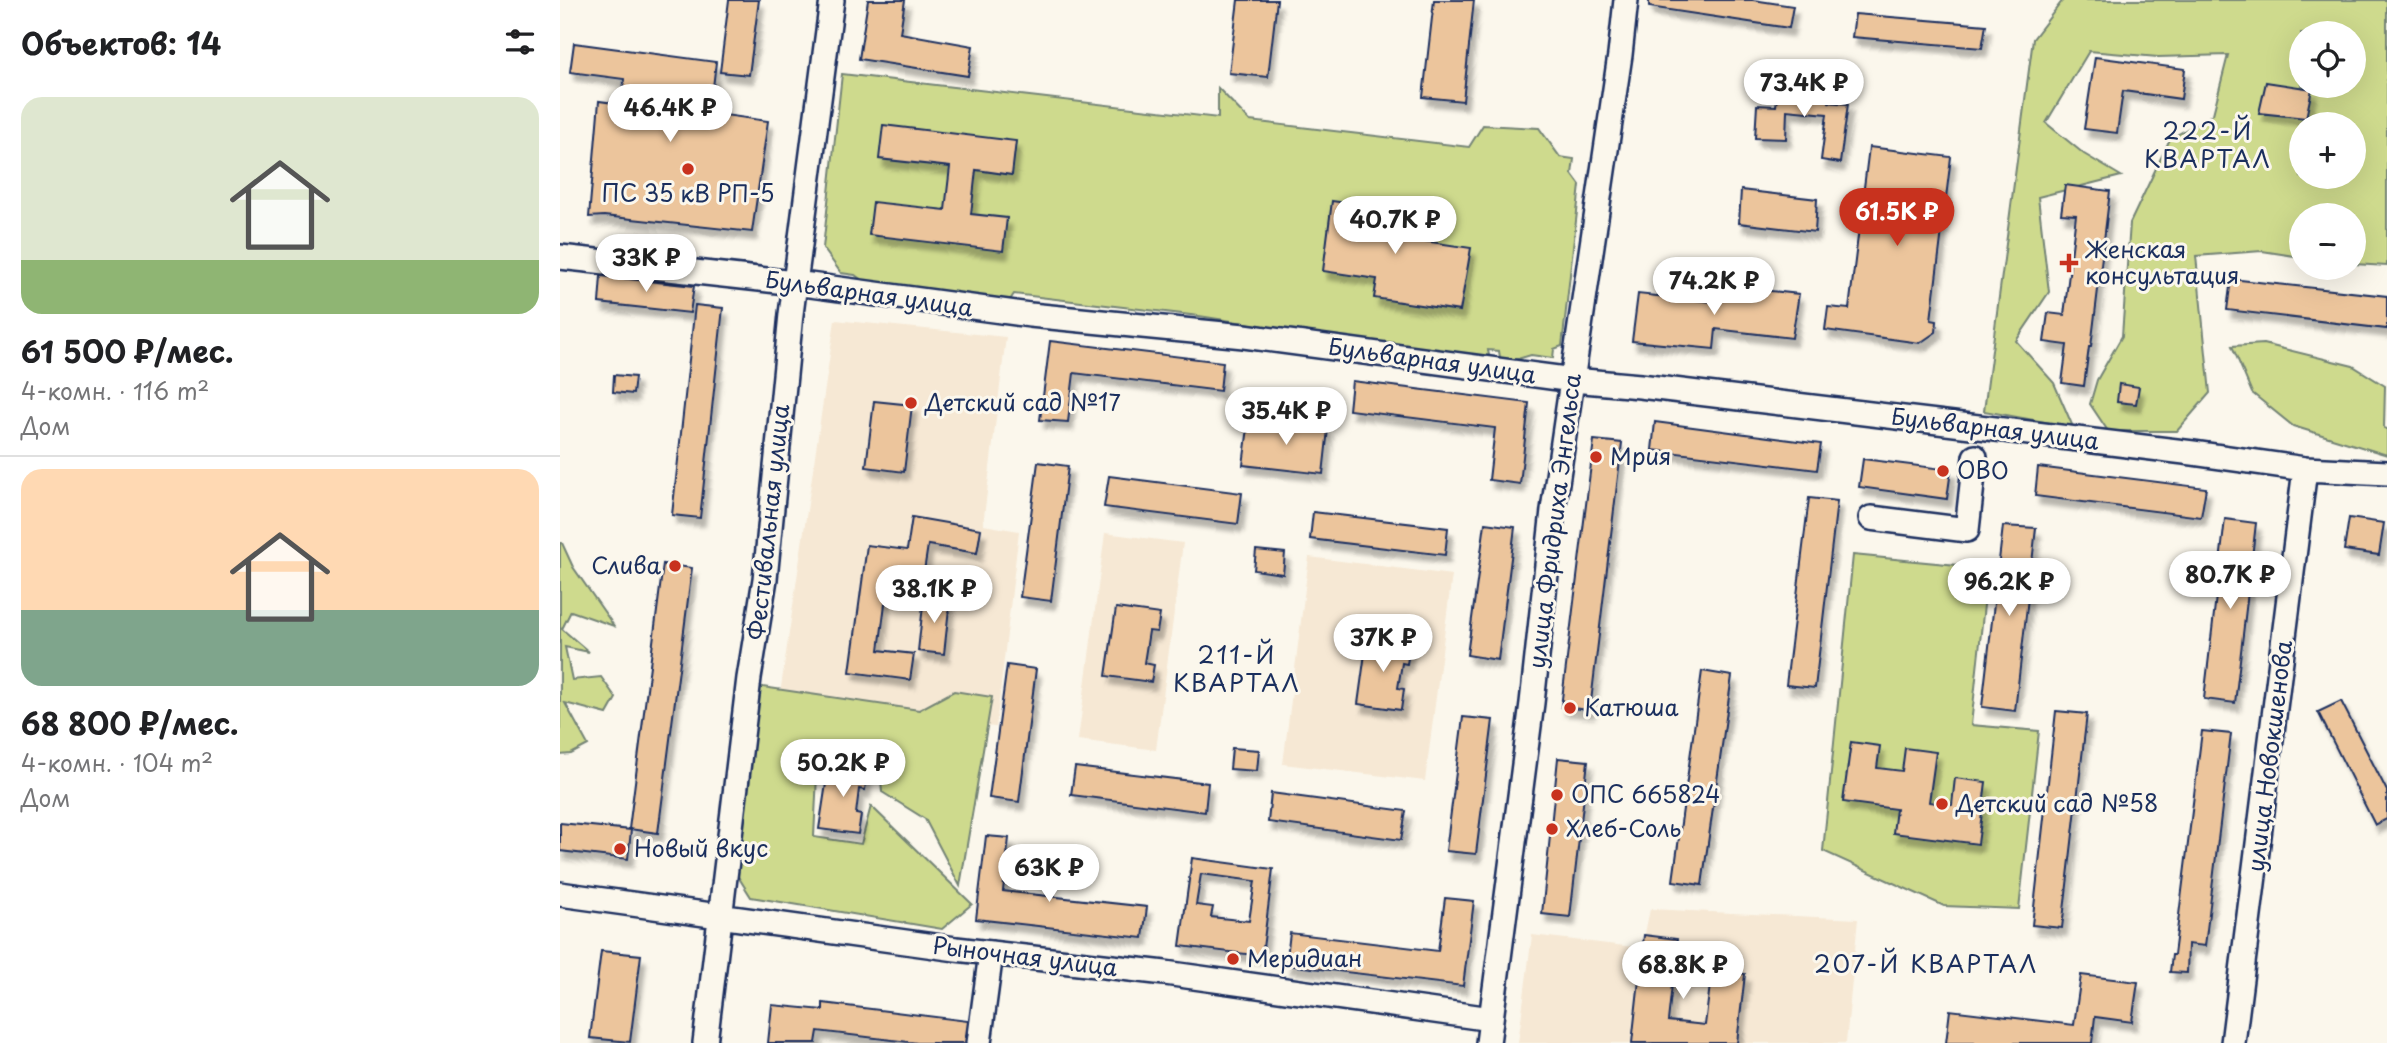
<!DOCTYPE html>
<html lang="ru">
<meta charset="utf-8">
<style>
:root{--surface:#fff;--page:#f2f2f2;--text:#202124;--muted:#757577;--line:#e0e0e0;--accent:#c8321e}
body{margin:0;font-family:"Playpen Sans",sans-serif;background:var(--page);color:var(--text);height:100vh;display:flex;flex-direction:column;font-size:26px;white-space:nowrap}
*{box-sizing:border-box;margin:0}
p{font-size:23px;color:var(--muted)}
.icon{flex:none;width:38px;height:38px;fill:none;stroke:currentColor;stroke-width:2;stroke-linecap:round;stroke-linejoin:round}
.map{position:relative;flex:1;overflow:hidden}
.drawer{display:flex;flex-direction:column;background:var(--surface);width:560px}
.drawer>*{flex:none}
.fabs{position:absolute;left:1729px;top:21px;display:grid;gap:14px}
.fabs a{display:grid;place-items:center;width:77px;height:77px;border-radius:50%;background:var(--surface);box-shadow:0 7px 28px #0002;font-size:35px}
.price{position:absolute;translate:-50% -60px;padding:0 16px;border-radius:24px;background:#fff;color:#222;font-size:23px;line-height:46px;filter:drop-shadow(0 2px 4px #0008)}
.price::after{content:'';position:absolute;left:50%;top:42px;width:21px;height:16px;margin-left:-10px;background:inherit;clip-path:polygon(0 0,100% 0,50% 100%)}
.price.active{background:var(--accent);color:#fff}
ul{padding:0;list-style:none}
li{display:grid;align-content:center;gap:14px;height:371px;padding:0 21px}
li+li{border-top:2px solid var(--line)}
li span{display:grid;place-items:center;height:217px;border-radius:21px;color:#555}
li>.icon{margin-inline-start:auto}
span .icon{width:126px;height:126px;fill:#fffc;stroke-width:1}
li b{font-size:30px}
h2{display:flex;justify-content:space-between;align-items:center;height:84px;padding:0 21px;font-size:30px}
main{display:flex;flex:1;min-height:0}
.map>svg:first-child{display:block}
.built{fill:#f6e8d4}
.green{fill:#ceda8d;stroke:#748476;stroke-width:2;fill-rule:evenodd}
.building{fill:#ecc59c;stroke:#1b2f5e;stroke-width:2;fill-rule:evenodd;filter:url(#shadow)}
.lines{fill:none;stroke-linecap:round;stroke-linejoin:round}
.minor-casing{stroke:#1b2f5e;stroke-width:28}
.minor{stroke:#fbf7ec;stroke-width:23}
.poi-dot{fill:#c8321e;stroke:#fbf7ec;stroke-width:2.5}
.labels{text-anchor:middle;stroke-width:6;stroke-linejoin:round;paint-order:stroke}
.poi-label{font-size:23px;fill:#1b2f5e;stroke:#fbf7ec;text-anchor:start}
.street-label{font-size:23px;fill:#1b2f5e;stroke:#fbf7ec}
.neighbourhood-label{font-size:24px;letter-spacing:2px;fill:#1b2f5e;stroke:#fbf7ec}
</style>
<main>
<section class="drawer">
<h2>Объектов: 14<svg class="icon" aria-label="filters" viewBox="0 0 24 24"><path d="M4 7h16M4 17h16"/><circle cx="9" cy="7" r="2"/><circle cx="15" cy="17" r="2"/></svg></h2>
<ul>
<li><span style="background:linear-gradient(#dfe7d0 75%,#8fb573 0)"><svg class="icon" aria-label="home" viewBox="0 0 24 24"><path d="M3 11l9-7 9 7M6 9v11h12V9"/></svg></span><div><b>61 500 ₽/мес.</b><p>4-комн. · 116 m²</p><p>Дом</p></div></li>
<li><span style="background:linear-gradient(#ffd9b3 65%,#7fa58c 0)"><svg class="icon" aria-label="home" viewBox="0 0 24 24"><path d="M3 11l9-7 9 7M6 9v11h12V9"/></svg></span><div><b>68 800 ₽/мес.</b><p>4-комн. · 104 m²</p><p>Дом</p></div></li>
</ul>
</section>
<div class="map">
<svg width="1827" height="1043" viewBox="0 0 1827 1043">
<defs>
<filter id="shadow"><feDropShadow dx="4.5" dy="8" stdDeviation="2" flood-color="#0004"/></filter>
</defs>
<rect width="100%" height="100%" fill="#fbf7ec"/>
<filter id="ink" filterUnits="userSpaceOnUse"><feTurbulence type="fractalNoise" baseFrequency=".0143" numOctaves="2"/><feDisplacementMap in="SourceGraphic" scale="14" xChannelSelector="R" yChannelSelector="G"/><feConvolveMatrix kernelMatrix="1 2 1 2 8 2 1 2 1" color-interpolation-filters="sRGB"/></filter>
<g filter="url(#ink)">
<path class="built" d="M275,320L446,337L423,525L459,531L436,727L384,723L214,735Z
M545,533L623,543L596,750L518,740Z
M749,557L892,575L865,781L723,764Z
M1090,909L1298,919L1286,1043H958L972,935L1082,948Z"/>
<path class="green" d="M1503,0H1827V266L1794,264V215H1741V257L1702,251L1636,256L1650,393L1617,431H1548L1530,404L1537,380L1562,336L1570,223L1610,139L1653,114L1668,55L1598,57L1529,51L1486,123L1524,154L1561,176L1478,197L1489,292L1456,341L1494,383L1513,427L1424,411L1473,39ZM1741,33H1794V86H1741ZM1741,124H1794V177H1741Z
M282,74L658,118V88L690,121L909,147L923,125L979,128L1000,157L1014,159L1012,174L1020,185L1002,346L994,349L993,358L971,355L941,364L939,351L928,350L930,361L639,316L454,294L450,300L303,281L295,275L281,273L263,248Z
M1704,344L1793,366L1825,386L1824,428L1827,429V455L1733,426L1692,393L1672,346Z
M0,543H2L13,567L54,626L11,611L2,629L29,652L5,647L12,680L41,677L56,698L47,714L5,703L28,745L11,754L0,755Z
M1293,555L1428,568L1411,725L1479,731L1459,909L1384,906L1263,851Z
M189,685L359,710L394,691L432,697L400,886L365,819L322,792L320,768L258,755L254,837L301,844L311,806L412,904L382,929L191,897L172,867Z"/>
<path class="building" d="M169,0H199L189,75L160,72Z
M308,0H345L340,33L413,46L408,76L299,59Z
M678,0H717L708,77L669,73Z
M874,0H914L903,101L863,97Z
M1089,0H1193L1233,6L1229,28L1089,7Z
M1295,14L1426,25L1422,48L1292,37Z
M14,43L156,62L150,113L208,121L192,232L44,216L29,217L39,101L62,104L64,79L10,72Z
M1535,57L1625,69L1621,99L1563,91L1557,133L1524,129Z
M1219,82L1229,83L1228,93L1269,97V102L1288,104L1280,163L1261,160L1267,114L1227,110L1226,139L1195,138L1197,105L1216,106Z
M1706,82L1752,89L1746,118L1699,113Z
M323,125L456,141L452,175L416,170L411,214L447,218L443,251L309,235L313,202L385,210L390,167L319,159Z
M1309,147L1391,157L1371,320L1377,321L1376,332L1360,343L1265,330L1268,307L1289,309Z
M1505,185L1550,191L1531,347H1529L1524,386L1502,383L1507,345L1484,342L1488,313L1504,315L1516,215L1501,214Z
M1181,190L1257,199L1255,232L1179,223Z
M772,201L861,214L857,240L911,248L900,311L814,298L817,279L763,271Z
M41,276L134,286L130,313L39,303Z
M1671,279L1827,296V329L1667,310Z
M1156,285L1239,294L1232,338L1156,329L1154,349L1072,341L1078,294L1153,302Z
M135,305L163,308L140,518L112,515Z
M490,341L663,362L660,391L514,373L508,422L480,420Z
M54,375L75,377L73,394L53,392Z
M792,381L969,403L960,484L929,480L935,428L789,410Z
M1559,384L1579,387L1576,404L1557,402Z
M314,401L352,405L344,472L306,467Z
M689,420L768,429L763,474L683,465Z
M1095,422L1261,444L1257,470L1092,450Z
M1034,440L1062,443L1030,710L1001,707Z
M1303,459L1391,470L1387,499L1299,487Z
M478,462L508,466L491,601L460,597Z
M1478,467L1646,488L1641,517L1475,496Z
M549,476L682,493L678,524L544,507Z
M1249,498L1277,501L1255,688L1226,685Z
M753,512L888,528L885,555L750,539Z
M352,517L421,529L417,553L368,545L363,578L329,573L319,650L354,654L350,680L290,672L307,545L347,550Z
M1789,518L1824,523L1819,555L1784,550Z
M1665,519L1696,523L1675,703L1644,699Z
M925,523L955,527L938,660L907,655Z
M1443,526L1476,528L1455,711L1422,707Z
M696,550L725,553L723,574L694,570Z
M103,564L132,568L98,833L69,829Z
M364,596L390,599L384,654L358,651Z
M556,608L600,614L597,632L589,631L584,663L594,665L591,682L546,676Z
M807,639L850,645L847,664L842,663L838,688L844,689L841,710L798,704Z
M447,665L476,669L459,802L429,798Z
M1142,671L1172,676L1142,885L1113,881Z
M1781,701L1827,791V819L1815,825L1758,712Z
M1496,711L1527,714L1502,928L1472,925Z
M903,717L933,720L916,854L886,851Z
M1642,731L1671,734L1645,946L1628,944L1627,973L1610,972L1612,955H1614Z
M1291,742L1320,746L1317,768L1342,771L1345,748L1376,752L1369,802L1392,805L1395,778L1426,782L1418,844L1333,833L1336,809L1283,802Z
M672,748L699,750L697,771L670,769Z
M998,758L1028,761L1010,917L982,914Z
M269,764L308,770L305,790L299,789L296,814L301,815L298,834L259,829Z
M515,767L648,783L645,812L511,795Z
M711,793L846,811L841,840L708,822Z
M0,823L71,830L68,859L0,851Z
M426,836L449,838L443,891L587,907L583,938L416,919Z
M632,858L713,869L702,956L620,946ZM641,874L695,881L689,921L651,917L653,907L636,905Z
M885,898L914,901L903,986L726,965L730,933L878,951Z
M1084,935L1117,939L1108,1021L1145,1025L1152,969L1185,974L1177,1043H1072Z
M41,951L81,955L70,1042L30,1038Z
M1521,975L1578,982L1572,1022L1535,1017L1532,1043H1386L1390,1010L1514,1025Z
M263,1003L408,1021L405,1043H357L258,1031L256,1043H208L212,1005L263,1010Z"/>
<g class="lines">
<g class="minor-casing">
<path id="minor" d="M0,257L235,283L470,315L684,336L1013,380L1080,386L1633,453L1745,469L1827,473
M1311,518L1407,530L1415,457
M0,894L396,949L605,973L931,1019
M145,1043L189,678L205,579L231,314L272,0
M419,1043L431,953
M928,1043L972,703L993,510L1060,55L1066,0
M1673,1043L1745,469"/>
</g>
<use href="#minor" class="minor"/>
</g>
</g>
<g class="poi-dot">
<circle cx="128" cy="169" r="7"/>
<path d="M1505.5 252.5h7v7h7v7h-7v7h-7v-7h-7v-7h7z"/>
<circle cx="351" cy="403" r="7"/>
<circle cx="1036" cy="457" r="7"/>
<circle cx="1383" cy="471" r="7"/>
<circle cx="115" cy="566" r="7"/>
<circle cx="1010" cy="708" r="7"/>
<circle cx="997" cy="795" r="7"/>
<circle cx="1382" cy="804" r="7"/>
<circle cx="992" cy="829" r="7"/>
<circle cx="60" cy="849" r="7"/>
<circle cx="673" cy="959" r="7"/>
</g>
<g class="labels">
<g class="poi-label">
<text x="128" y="202" text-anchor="middle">ПС 35 кВ РП-5</text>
<text x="1525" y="258">Женская<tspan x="1525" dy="26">консультация</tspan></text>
<text x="365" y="411">Детский сад №17</text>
<text x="1050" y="465">Мрия</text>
<text x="1397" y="479">ОВО</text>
<text x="101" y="574" text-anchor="end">Слива</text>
<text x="1024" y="716">Катюша</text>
<text x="1011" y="803">ОПС 665824</text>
<text x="1396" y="812">Детский сад №58</text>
<text x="1006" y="837">Хлеб-Соль</text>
<text x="74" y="857">Новый вкус</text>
<text x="687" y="967">Меридиан</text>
</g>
<g class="street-label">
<text transform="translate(309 294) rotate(8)" y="8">Бульварная улица</text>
<text transform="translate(872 361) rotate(8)" y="8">Бульварная улица</text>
<text transform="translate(1435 429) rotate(7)" y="8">Бульварная улица</text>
<text transform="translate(995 521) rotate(-83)" y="8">улица Фридриха Энгельса</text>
<text transform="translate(209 522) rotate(-84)" y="8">Фестивальная улица</text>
<text transform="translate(1710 756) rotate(-83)" y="8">улица Новокшенова</text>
<text transform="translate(465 957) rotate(7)" y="8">Рыночная улица</text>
</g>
<g class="neighbourhood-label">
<text x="1648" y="140">222-Й<tspan x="1648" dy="28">КВАРТАЛ</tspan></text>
<text x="677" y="664">211-Й<tspan x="677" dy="28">КВАРТАЛ</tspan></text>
<text x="1366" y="973">207-Й КВАРТАЛ</text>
</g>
</g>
</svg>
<div class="fabs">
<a><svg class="icon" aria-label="locate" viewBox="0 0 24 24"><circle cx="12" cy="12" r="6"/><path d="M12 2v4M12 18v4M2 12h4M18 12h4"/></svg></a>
<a>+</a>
<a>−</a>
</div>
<b class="price" style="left:1244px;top:119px">73.4K ₽</b>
<b class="price" style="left:110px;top:144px">46.4K ₽</b>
<b class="price active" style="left:1337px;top:248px">61.5K ₽</b>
<b class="price" style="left:835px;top:256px">40.7K ₽</b>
<b class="price" style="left:86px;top:294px">33K ₽</b>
<b class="price" style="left:1154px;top:317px">74.2K ₽</b>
<b class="price" style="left:726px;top:447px">35.4K ₽</b>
<b class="price" style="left:1670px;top:611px">80.7K ₽</b>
<b class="price" style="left:1449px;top:618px">96.2K ₽</b>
<b class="price" style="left:374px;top:625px">38.1K ₽</b>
<b class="price" style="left:823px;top:674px">37K ₽</b>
<b class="price" style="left:283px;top:799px">50.2K ₽</b>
<b class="price" style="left:489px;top:904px">63K ₽</b>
<b class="price" style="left:1123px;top:1001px">68.8K ₽</b>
</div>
</main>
